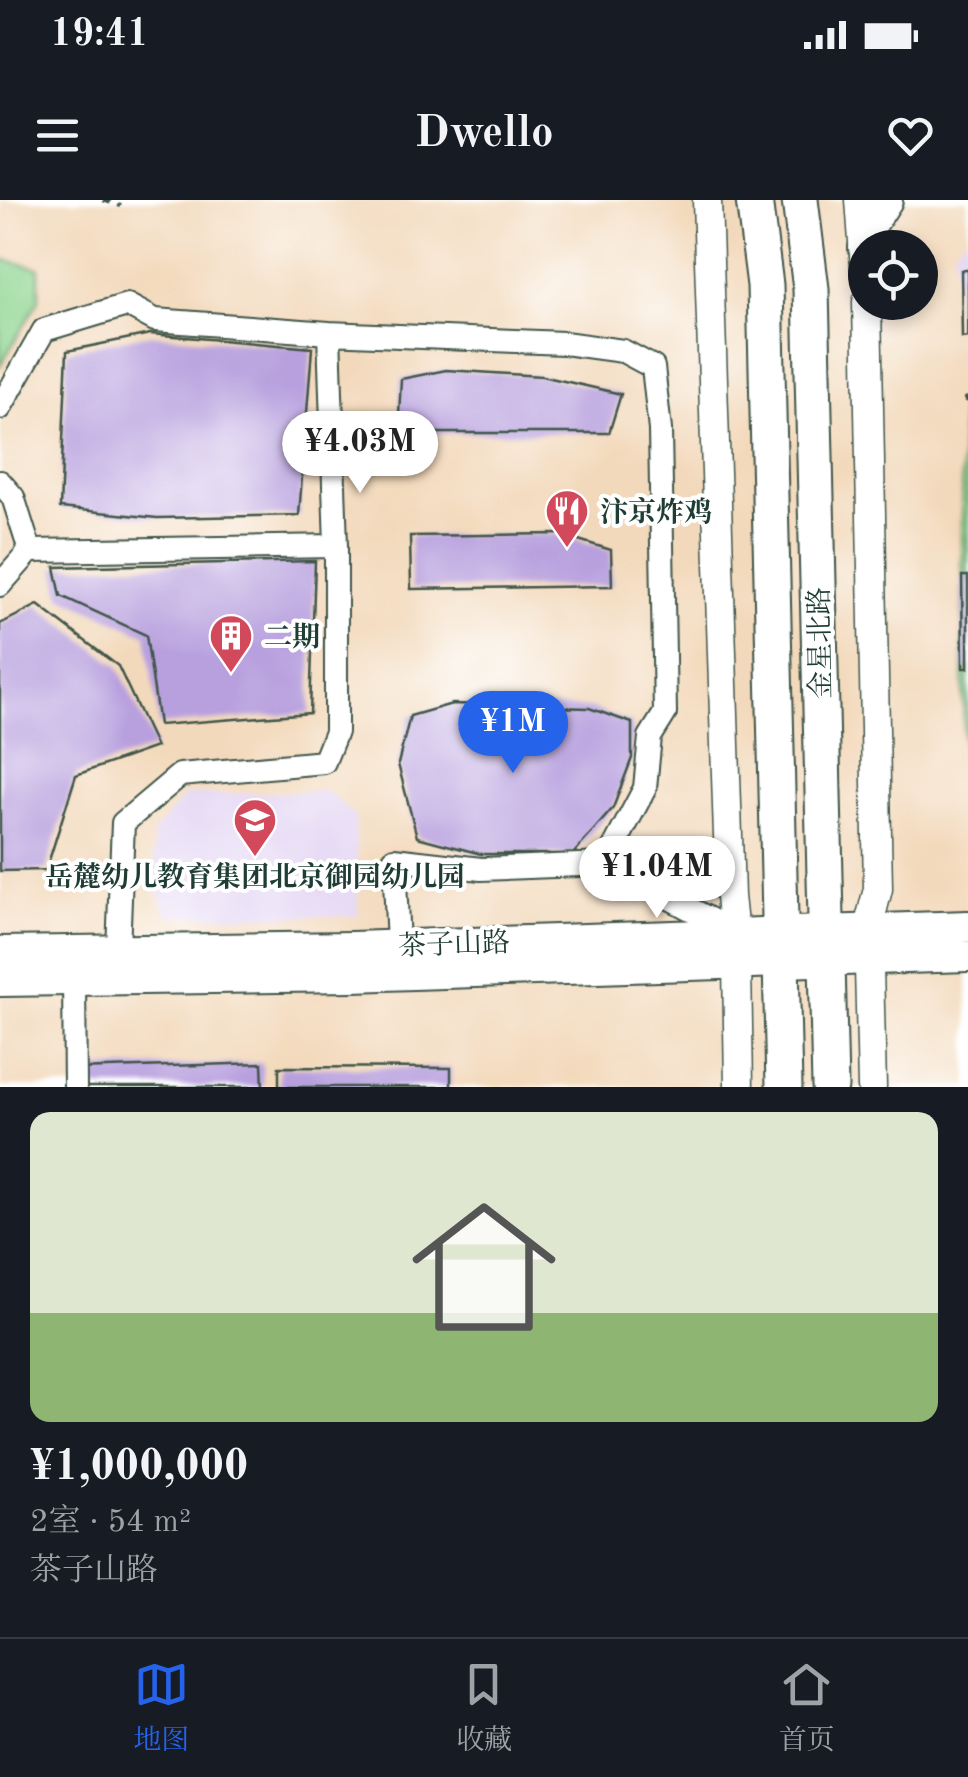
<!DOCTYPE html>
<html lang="zh">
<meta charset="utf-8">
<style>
:root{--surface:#171b24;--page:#242831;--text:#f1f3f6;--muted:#9ea1a6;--line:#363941;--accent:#2563eb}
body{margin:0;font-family:"Old Standard TT","Noto Serif SC",serif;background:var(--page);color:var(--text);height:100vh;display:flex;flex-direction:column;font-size:38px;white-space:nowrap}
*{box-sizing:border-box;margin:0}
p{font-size:32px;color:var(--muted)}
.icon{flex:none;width:55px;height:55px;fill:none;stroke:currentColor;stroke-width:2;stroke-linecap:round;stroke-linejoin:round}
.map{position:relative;height:887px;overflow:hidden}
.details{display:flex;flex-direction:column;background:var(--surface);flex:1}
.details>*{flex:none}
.controls{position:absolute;left:848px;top:30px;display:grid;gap:20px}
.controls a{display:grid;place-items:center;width:90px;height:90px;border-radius:50%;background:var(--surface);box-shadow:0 5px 15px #0003;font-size:50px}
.price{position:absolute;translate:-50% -85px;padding:0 22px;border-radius:35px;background:#fff;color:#222;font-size:32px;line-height:65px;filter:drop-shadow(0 2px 5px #0008)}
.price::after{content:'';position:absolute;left:50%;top:60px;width:30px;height:22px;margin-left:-15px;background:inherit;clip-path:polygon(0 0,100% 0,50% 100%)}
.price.active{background:var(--accent);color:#fff}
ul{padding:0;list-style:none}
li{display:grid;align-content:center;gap:20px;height:530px;padding:0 30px}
li span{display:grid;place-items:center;height:310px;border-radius:20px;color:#555}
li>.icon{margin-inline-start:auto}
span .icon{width:180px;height:180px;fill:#fffc;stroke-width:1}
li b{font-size:42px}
.status{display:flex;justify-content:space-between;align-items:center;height:70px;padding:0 50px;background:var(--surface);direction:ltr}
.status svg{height:28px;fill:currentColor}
header{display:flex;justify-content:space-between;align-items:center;height:130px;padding:0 30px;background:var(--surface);font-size:45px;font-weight:800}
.dock{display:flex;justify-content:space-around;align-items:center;height:140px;border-top:2px solid var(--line);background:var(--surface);font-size:28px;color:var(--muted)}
.dock a{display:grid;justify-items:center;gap:5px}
.dock .active{color:var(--accent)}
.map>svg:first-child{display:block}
.built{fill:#e2d4f3}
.green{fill:#8dd48f;stroke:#568862;stroke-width:2.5}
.building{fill:#b8a0de}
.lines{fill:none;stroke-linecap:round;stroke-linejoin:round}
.minor-casing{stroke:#3f5448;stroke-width:26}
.tertiary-casing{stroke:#3f5448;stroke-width:31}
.secondary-casing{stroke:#3f5448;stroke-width:34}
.primary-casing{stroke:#3f5448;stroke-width:39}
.path{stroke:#3f5448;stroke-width:4;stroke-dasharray:8 8;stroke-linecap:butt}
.minor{stroke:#fff;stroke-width:22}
.tertiary{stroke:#fff;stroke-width:28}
.secondary{stroke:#fff;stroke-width:30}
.primary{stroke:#fff;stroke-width:35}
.labels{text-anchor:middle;stroke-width:8;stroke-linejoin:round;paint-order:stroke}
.poi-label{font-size:28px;font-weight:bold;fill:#1f3d34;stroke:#fff;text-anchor:start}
.street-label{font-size:28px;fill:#1f3d34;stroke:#fff}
</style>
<div class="status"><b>19:41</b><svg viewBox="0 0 49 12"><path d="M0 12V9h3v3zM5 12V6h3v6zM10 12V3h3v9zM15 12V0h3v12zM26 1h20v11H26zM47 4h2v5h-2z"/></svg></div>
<header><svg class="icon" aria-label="menu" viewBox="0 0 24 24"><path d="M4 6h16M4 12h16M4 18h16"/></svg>Dwello<svg class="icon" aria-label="heart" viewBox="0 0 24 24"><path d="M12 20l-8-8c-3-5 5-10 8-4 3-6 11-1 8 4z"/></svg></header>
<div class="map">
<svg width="968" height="887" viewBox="0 0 968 887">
<rect width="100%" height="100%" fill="#fff"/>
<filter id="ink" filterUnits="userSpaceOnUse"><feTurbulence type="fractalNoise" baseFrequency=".01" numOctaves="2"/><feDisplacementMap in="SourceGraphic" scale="20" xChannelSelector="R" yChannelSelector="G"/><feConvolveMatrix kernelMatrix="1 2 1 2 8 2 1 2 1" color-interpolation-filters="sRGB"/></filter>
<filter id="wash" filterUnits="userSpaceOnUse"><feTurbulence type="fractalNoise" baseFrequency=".0048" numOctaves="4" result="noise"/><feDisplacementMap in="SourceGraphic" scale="40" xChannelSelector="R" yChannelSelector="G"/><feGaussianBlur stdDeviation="2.25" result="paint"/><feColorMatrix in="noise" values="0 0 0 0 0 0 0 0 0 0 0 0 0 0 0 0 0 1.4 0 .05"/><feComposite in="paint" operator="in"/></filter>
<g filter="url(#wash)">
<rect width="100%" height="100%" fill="#f3d9bb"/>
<path class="built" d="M968,34V606L964,583L961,203L954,50Z
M326,591L355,616L358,716H168L155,684L153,633L185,595Z"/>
<path class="green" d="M0,59L39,68V100L0,166Z
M961,203H968V583H964Z"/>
<g id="blocks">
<path class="building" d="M961,70H968V137L962,138Z
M150,134L312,148L299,315L157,318L60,308L67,151Z
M446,170L542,176L621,194L609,233H398L401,179Z
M559,334L611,350L612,386L411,389L410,336Z
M315,361L310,513L159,525L146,435L61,396L55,367Z
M962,376H968V468H963Z
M38,405L118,466L156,547L76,575L46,670L0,671V424Z
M452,504L589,508L632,523V558L613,608L573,654H481L417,637L398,564L410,516Z
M262,863L263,887H76V869Z
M279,867L451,868V887H279Z"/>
</g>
</g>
<g filter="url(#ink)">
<use href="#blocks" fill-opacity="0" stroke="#3f5448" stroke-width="2.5"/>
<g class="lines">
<g class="minor-casing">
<path id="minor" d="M329,133L564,143L623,151L653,167L660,230L665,513L650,537L645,588L605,664L481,669L394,659L398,745
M0,208L44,130L127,105L155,120L329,133L336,346V532L324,562L180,575L123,623L118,750
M0,282L13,297L30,351L0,385
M30,351L336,346
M605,664L734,732
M74,780L75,887"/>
</g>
<g class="tertiary-casing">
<path id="tertiary" d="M707,0L730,696L737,763L739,887
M860,0L865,69
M867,102L878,689L868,728L872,887"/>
</g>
<g class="secondary-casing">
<path id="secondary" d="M864,48L867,31L887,0
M0,752L352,747L968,726
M0,781L353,776L968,756"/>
</g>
<g class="primary-casing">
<path id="primary" d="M754,0L765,85L784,887
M800,0L811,89L830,887"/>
</g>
<path class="path" d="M103,0L121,6
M968,198L965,199L968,201"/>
<use href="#minor" class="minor"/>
<use href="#tertiary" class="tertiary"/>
<use href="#secondary" class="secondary"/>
<use href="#primary" class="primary"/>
</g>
</g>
<defs>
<g id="restaurant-pin" transform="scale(2.25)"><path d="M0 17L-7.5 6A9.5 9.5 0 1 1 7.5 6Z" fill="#d1495b" stroke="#fff"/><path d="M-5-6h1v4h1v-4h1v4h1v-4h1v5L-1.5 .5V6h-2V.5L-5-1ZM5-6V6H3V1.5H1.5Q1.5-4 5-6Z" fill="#fff"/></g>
<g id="building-pin" transform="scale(2.25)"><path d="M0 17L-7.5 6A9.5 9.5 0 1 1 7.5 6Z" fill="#d1495b" stroke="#fff"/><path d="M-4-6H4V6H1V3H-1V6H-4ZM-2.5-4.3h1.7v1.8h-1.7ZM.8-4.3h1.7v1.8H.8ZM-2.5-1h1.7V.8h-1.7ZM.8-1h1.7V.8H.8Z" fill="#fff"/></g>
<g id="school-pin" transform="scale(2.25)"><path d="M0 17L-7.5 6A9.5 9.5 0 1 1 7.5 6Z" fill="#d1495b" stroke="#fff"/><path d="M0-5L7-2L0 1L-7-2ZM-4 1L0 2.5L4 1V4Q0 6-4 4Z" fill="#fff"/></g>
</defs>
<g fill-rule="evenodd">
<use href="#restaurant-pin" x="567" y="311"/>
<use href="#building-pin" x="231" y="436"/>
<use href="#school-pin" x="255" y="620"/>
</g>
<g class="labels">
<g class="poi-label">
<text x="600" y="321">汴京炸鸡</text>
<text x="264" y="446">二期</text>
<text x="255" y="686" text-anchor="middle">岳麓幼儿教育集团北京御园幼儿园</text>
</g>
<g class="street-label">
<text transform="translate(819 443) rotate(-91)" y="10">金星北路</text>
<text transform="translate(454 743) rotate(-2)" y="10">茶子山路</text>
</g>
</g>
</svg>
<div class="controls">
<a><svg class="icon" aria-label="locate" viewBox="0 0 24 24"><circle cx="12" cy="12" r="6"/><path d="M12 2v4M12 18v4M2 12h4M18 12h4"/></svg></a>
</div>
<b class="price" style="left:360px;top:296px">¥4.03M</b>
<b class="price active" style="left:513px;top:576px">¥1M</b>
<b class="price" style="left:657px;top:721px">¥1.04M</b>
</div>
<section class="details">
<ul>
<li><span style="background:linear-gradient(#dfe7d0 65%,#8fb573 0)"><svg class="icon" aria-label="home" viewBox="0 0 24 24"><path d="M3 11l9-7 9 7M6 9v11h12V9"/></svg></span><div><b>¥1,000,000</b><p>2室 · 54 m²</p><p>茶子山路</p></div></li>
</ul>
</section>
<nav class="dock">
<a class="active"><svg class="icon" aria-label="map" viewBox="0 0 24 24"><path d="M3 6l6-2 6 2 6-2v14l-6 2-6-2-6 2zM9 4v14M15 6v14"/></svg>地图</a>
<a><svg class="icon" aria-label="saved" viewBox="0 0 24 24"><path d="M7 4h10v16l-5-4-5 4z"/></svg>收藏</a>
<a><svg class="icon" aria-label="home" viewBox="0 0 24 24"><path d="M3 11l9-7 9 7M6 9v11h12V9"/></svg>首页</a>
</nav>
